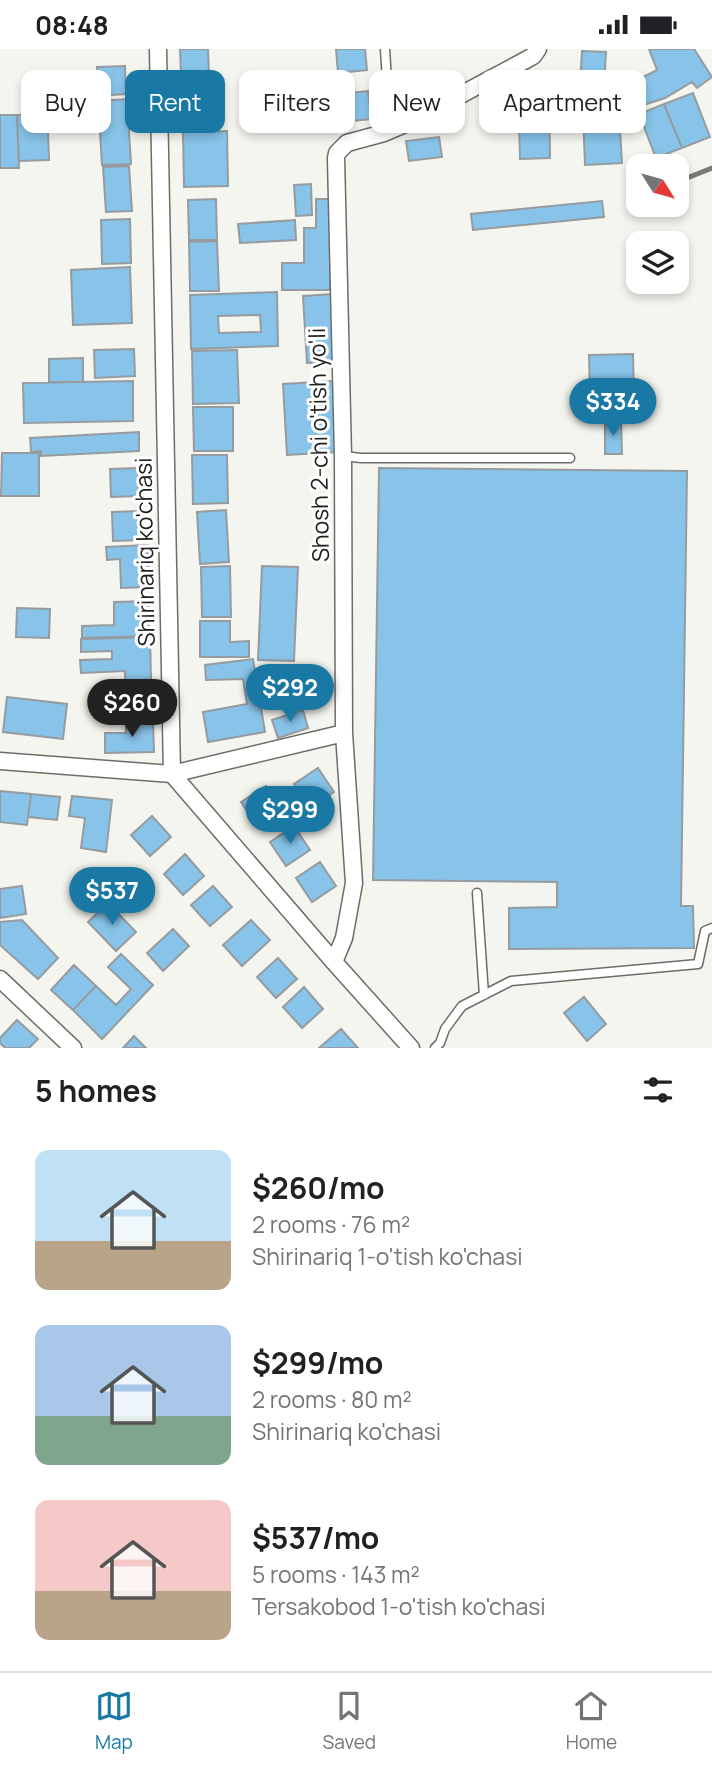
<!DOCTYPE html>
<meta charset="utf-8">
<style>
:root{--surface:#fff;--page:#f6f6f6;--text:#202124;--muted:#757577;--line:#e0e0e0;--accent:#1a78a5}
body{margin:0;font-family:Manrope,sans-serif;background:var(--page);color:var(--text);height:100vh;display:flex;flex-direction:column;font-size:26px;white-space:nowrap}
*{box-sizing:border-box;margin:0}
p{font-size:23px;color:var(--muted)}
.icon{flex:none;width:38px;height:38px;fill:none;stroke:currentColor;stroke-width:2;stroke-linecap:round;stroke-linejoin:round}
.map{position:relative;height:999px;overflow:hidden}
.details{display:flex;flex-direction:column;background:var(--surface);flex:1}
.details>*{flex:none}
.hud{position:absolute;left:21px;top:21px;width:670px;height:63px;display:flex;gap:14px}
.needle{width:46px;rotate:127deg}
.fabs{position:absolute;left:626px;top:105px;display:grid;gap:14px}
.fabs a{display:grid;place-items:center;width:63px;height:63px;border-radius:14px;background:var(--surface);box-shadow:0 4px 10px #0003;font-size:35px}
.price{position:absolute;translate:-50% -60px;padding:0 16px;border-radius:24px;background:var(--accent);color:#fff;font-size:23px;line-height:46px;filter:drop-shadow(0 2px 4px #0008)}
.price::after{content:'';position:absolute;left:50%;top:42px;width:21px;height:16px;margin-left:-10px;background:inherit;clip-path:polygon(0 0,100% 0,50% 100%)}
.price.current{background:#222;color:#fff}
ul{padding:0;list-style:none}
li{display:flex;align-items:center;gap:21px;height:175px;padding:0 35px}
li span{display:grid;place-items:center;flex:none;width:196px;height:140px;border-radius:14px;color:#555}
li>.icon{margin-inline-start:auto}
span .icon{width:84px;height:84px;fill:#fffc;stroke-width:1}
li b{font-size:30px}
h2{display:flex;justify-content:space-between;align-items:center;height:84px;padding:0 35px;font-size:30px}
.tag{padding:0 24px;border-radius:14px;background:var(--surface);box-shadow:0 4px 10px #0003;font-size:24px;line-height:63px}
.tag.current{background:var(--accent);color:#fff}
.status{display:flex;justify-content:space-between;align-items:center;height:49px;padding:0 35px;background:var(--surface);direction:ltr}
.status svg{height:19px;fill:currentColor}
.tab-bar{display:flex;justify-content:space-around;align-items:center;height:98px;border-top:2px solid var(--line);background:var(--surface);font-size:19px;color:var(--muted)}
.tab-bar a{display:grid;justify-items:center;gap:4px}
.tab-bar .current{color:var(--accent)}
.map>svg:first-child{display:block}
.building{fill:#88c4e9;stroke:#959b9f;stroke-width:2;fill-rule:evenodd}
.lines{fill:none;stroke-linecap:round;stroke-linejoin:round}
.service-casing{stroke:#6d6d68;stroke-width:11}
.minor-casing{stroke:#6d6d68;stroke-width:19}
.service{stroke:#fff;stroke-width:8}
.minor{stroke:#fff;stroke-width:16}
.rail{stroke:#7a7b77;stroke-width:5}
.labels{text-anchor:middle;stroke-width:6;stroke-linejoin:round;paint-order:stroke}
.street-label{font-size:23px;fill:#1f1f1d;stroke:#fff}
</style>
<div class="status"><b>08:48</b><svg viewBox="0 0 49 12"><path d="M0 12V9h3v3zM5 12V6h3v6zM10 12V3h3v9zM15 12V0h3v12zM26 1h20v11H26zM47 4h2v5h-2z"/></svg></div>
<div class="map">
<svg width="712" height="999" viewBox="0 0 712 999">
<rect width="100%" height="100%" fill="#f4f5ee"/>
<path class="building" d="M180,0H208L209,25L181,26Z
M336,0H365L367,21L338,24Z
M649,0H694L712,28L697,39L692,33L665,49L622,63L616,42L657,21Z
M582,2L606,3L604,39L580,37Z
M125,17L126,45L98,47L97,18Z
M549,36L550,109L520,110L518,37Z
M580,37L604,39L605,62L583,64Z
M368,42L371,70L342,73L339,45Z
M693,44L710,88L682,99L664,55Z
M210,47L211,75L182,77L181,48Z
M127,50L131,115L102,116L98,52Z
M664,55L682,99L656,109L639,65Z
M605,62H619L622,114L585,116L583,64Z
M72,64L73,82L48,83L49,111L19,112L17,66Z
M0,66H17L19,119H0Z
M227,82L228,137L184,138L183,83Z
M439,88L442,108L409,112L406,92Z
M129,117L132,162L106,163L103,118Z
M311,135L312,166L296,167L294,136Z
M216,150L217,191H189L188,151Z
M316,150H331L330,241H282V214H304V179H316Z
M602,152L604,168L473,181L471,165Z
M130,170L131,214L102,215L101,171Z
M295,171L296,191L240,194L238,175Z
M217,192L219,242H190L189,193Z
M130,218L132,274L73,276L71,221Z
M277,243L278,297L191,300L190,246ZM260,266L261,283L219,284L218,267Z
M333,245L337,313L307,314L303,247Z
M134,300L135,327L95,329L94,301Z
M237,301L239,354L193,355L192,302Z
M633,305L634,349L590,350L589,306Z
M83,309V333H49V310Z
M133,332V372L24,374L23,334Z
M333,332L337,403L287,406L283,335Z
M193,358H233V402H194Z
M605,373H621L622,405H605Z
M139,383V402L41,407V402L31,403L30,389Z
M2,404H39V447H1Z
M192,406H227L228,454L193,455Z
M138,419L139,447L111,448L110,420Z
M379,419L687,422L681,857H693L694,899L509,900V859L557,858V833L373,831Z
M226,461L229,513L200,515L197,463Z
M140,462L141,491L113,492L112,463Z
M148,496L149,538L121,539L120,510L107,511L106,498Z
M230,517L231,568H202L201,518Z
M262,517L298,518L294,612L258,611Z
M149,552V587L82,589V577L114,576V553Z
M17,559L50,560L49,589L16,588Z
M200,572H230V593L249,592V608H200Z
M150,588L152,671L126,672L125,622L81,624L80,611L112,610V602L81,603V590Z
M253,610L265,683L208,693L203,663L247,655L243,630L206,631L205,616Z
M7,648L67,655L63,690L3,683Z
M303,661L308,679L278,689L272,671Z
M153,673L154,703L105,704V684H126V674Z
M318,719L334,743L310,759L294,735Z
M266,737L281,761L257,777L241,753Z
M0,742L31,745L27,776L0,773Z
M31,745L60,748L57,771L28,768Z
M72,747L112,751L106,803L81,799L85,769L69,767Z
M152,767L171,788L150,807L131,786Z
M294,777L310,801L286,817L270,793Z
M185,805L204,827L183,846L164,825Z
M320,813L336,837L312,853L296,829Z
M22,837L26,865L0,869V840Z
M213,837L232,858L210,877L191,856Z
M108,854L136,883L116,902L88,873Z
M22,871L58,909L38,930L0,896V873Z
M251,871L270,891L242,917L223,896Z
M173,880L189,897L163,922L147,904Z
M121,905L153,936L102,990L73,961L96,937L116,956L131,940L108,918Z
M278,909L297,930L276,949L257,928Z
M74,916L96,937L73,961L51,941Z
M304,938L323,960L302,979L283,958Z
M584,948L606,975L587,992L564,964Z
M17,971L38,990L29,999H5L0,994V989Z
M341,980L358,999H319Z
M134,987L146,999H123Z"/>
<g class="lines">
<g class="service-casing">
<path id="service" d="M385,0L388,47L395,79
M343,407L361,409H570
M477,844L484,946
M435,999L440,994L445,980L462,957L511,932L698,915L705,882L712,879"/>
</g>
<g class="minor-casing">
<path id="minor" d="M158,0L172,725L334,913L411,999
M0,712L172,725L344,684
M334,913L344,889L354,834L344,684L343,407L336,109L337,104L347,94L384,84L410,73L524,12L533,7L538,0
M0,930L73,999"/>
</g>
<use href="#service" class="service"/>
<use href="#minor" class="minor"/>
<path class="rail" d="M677,130L687,129L712,119"/>
</g>
<g class="labels">
<g class="street-label">
<text transform="translate(319 396) rotate(-91)" y="8">Shosh 2-chi o'tish yo'li</text>
<text transform="translate(145 503) rotate(-91)" y="8">Shirinariq ko'chasi</text>
</g>
</g>
</svg>
<div class="fabs">
<a><svg class="needle" viewBox="-14 -14 28 28"><path d="M0-13l5 13h-10z" fill="#e53935"/><path d="M0 13l5-13h-10z" fill="#757577"/></svg></a>
<a><svg class="icon" aria-label="layers" viewBox="0 0 24 24"><path d="M12 4l9 5-9 5-9-5zM3 14l9 5 9-5"/></svg></a>
</div>
<b class="price" style="left:613px;top:389px">$334</b>
<b class="price" style="left:290px;top:675px">$292</b>
<b class="price current" style="left:132px;top:690px">$260</b>
<b class="price" style="left:290px;top:797px">$299</b>
<b class="price" style="left:112px;top:878px">$537</b>
<div class="hud">
<a class="tag">Buy</a>
<a class="tag current">Rent</a>
<a class="tag">Filters</a>
<a class="tag">New</a>
<a class="tag">Apartment</a>
</div>
</div>
<section class="details">
<h2>5 homes<svg class="icon" aria-label="filters" viewBox="0 0 24 24"><path d="M4 7h16M4 17h16"/><circle cx="9" cy="7" r="2"/><circle cx="15" cy="17" r="2"/></svg></h2>
<ul>
<li><span style="background:linear-gradient(#bfe0f5 65%,#b9a48a 0)"><svg class="icon" aria-label="home" viewBox="0 0 24 24"><path d="M3 11l9-7 9 7M6 9v11h12V9"/></svg></span><div><b>$260/mo</b><p>2 rooms · 76 m²</p><p>Shirinariq 1-o'tish ko'chasi</p></div></li>
<li><span style="background:linear-gradient(#a9c7e8 65%,#7fa58c 0)"><svg class="icon" aria-label="home" viewBox="0 0 24 24"><path d="M3 11l9-7 9 7M6 9v11h12V9"/></svg></span><div><b>$299/mo</b><p>2 rooms · 80 m²</p><p>Shirinariq ko'chasi</p></div></li>
<li><span style="background:linear-gradient(#f6c9c9 65%,#b9a48a 0)"><svg class="icon" aria-label="home" viewBox="0 0 24 24"><path d="M3 11l9-7 9 7M6 9v11h12V9"/></svg></span><div><b>$537/mo</b><p>5 rooms · 143 m²</p><p>Tersakobod 1-o'tish ko'chasi</p></div></li>
</ul>
</section>
<nav class="tab-bar">
<a class="current"><svg class="icon" aria-label="map" viewBox="0 0 24 24"><path d="M3 6l6-2 6 2 6-2v14l-6 2-6-2-6 2zM9 4v14M15 6v14"/></svg>Map</a>
<a><svg class="icon" aria-label="saved" viewBox="0 0 24 24"><path d="M7 4h10v16l-5-4-5 4z"/></svg>Saved</a>
<a><svg class="icon" aria-label="home" viewBox="0 0 24 24"><path d="M3 11l9-7 9 7M6 9v11h12V9"/></svg>Home</a>
</nav>
